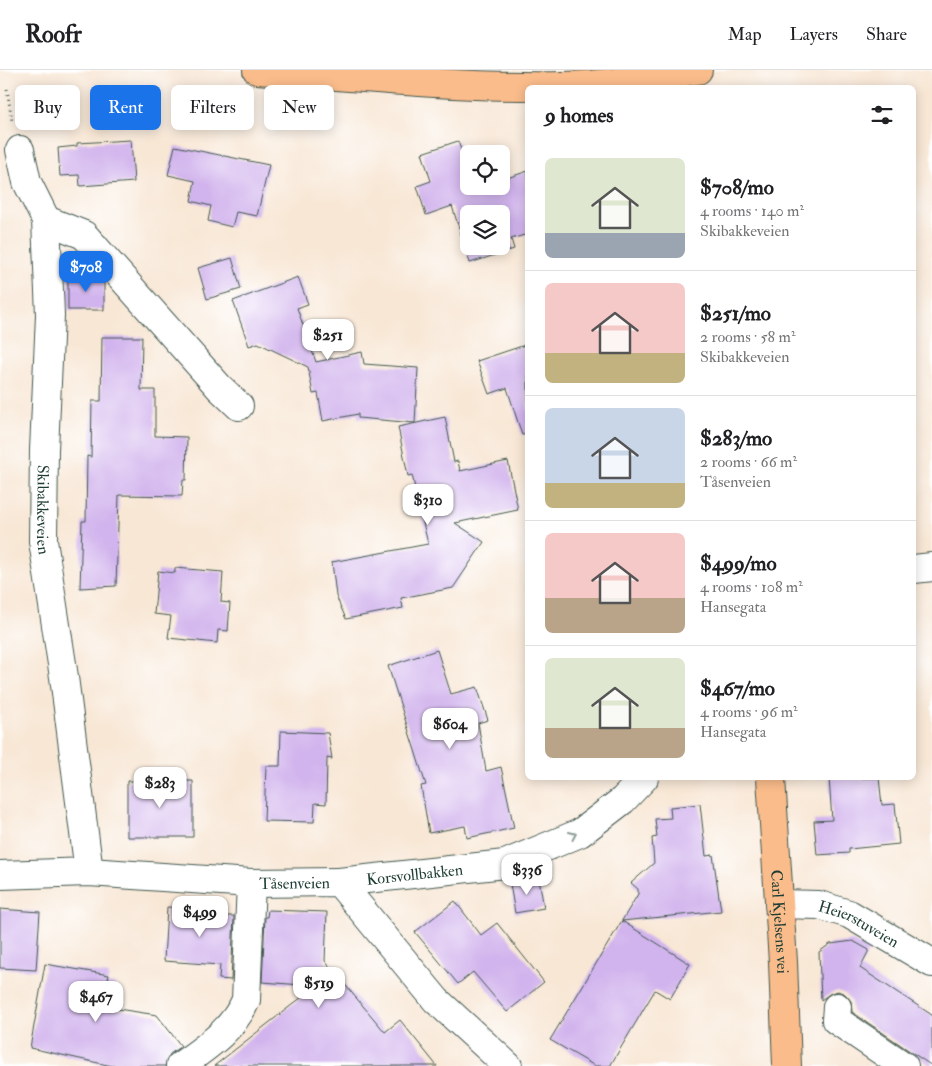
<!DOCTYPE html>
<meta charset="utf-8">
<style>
:root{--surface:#fff;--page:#f2f2f2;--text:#202124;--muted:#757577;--line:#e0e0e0;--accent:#1a73e8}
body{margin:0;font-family:"IM FELL Double Pica",serif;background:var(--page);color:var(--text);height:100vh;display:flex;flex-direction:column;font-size:19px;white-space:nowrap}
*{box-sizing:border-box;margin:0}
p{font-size:16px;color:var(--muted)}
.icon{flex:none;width:28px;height:28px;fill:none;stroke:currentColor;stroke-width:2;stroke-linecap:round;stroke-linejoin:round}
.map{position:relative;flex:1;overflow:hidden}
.details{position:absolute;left:525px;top:15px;width:391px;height:695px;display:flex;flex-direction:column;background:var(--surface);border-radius:8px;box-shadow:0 2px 12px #0003}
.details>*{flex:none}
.top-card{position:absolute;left:15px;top:15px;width:435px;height:45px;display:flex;gap:10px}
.buttons{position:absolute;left:460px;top:75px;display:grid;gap:10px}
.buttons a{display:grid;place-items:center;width:50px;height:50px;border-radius:8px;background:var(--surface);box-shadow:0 2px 12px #0003;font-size:25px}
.price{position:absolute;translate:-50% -42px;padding:0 11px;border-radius:10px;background:#fff;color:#222;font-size:16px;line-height:32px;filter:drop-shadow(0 1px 2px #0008)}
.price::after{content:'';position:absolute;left:50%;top:30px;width:15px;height:11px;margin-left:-8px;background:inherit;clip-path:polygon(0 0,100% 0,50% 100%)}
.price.active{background:var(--accent);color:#fff}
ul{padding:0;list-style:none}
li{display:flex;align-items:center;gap:15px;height:125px;padding:0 20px}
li+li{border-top:1px solid var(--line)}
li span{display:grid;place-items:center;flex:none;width:140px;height:100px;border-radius:8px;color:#555}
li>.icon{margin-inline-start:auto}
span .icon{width:60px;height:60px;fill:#fffc;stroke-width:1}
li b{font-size:21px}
h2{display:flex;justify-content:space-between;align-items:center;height:60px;padding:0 20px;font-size:21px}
.pill{padding:0 18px;border-radius:8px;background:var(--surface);box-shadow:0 2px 12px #0003;font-size:18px;line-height:45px}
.pill.active{background:var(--accent);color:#fff}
header{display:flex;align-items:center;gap:30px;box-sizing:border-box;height:70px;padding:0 25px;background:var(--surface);border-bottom:1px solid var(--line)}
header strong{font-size:24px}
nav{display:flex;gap:28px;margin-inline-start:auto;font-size:18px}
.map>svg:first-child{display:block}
.building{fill:#d1b4ed;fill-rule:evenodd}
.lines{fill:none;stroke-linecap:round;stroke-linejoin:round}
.minor-casing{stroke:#40564c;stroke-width:30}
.major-casing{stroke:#40564c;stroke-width:30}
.path{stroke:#40564c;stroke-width:3;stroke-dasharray:1 4;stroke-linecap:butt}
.minor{stroke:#fff;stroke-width:28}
.major{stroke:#fabc8b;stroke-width:28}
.oneway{stroke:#8f9e9a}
.labels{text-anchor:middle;stroke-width:4;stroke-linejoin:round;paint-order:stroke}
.street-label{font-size:16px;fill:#1f3d34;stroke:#fff}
</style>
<header>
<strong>Roofr</strong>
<nav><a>Map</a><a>Layers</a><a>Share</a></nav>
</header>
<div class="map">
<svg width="932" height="996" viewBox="0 0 932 996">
<rect width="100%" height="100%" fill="#fff"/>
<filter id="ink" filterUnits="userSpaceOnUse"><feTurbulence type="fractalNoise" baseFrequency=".02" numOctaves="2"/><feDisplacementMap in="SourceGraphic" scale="10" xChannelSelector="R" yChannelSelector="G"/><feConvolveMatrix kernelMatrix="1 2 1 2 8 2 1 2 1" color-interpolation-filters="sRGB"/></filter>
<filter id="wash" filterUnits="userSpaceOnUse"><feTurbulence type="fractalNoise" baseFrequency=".0096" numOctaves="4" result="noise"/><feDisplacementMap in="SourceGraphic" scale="20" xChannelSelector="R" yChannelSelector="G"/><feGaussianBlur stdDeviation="1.12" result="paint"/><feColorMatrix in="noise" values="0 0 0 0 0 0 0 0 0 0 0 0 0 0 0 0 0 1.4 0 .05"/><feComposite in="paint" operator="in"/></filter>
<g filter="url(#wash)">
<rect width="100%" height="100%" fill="#f8e7d5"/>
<g id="blocks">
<path class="building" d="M131,70L134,112L80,116L79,105L60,106L58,78L77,76V73Z
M458,71L469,104V116H473V119L501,116V110L528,101V164L511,169L514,179L470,193L452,136L426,145L417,116L431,111L422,83ZM469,144H501V176H469Z
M175,76L269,95L257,146L236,142L232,157L208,151L211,136L191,131L195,111L168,105Z
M232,188L241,219L207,229L198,198Z
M68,205H98L104,211V240H68Z
M298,207L308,234L297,238L316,292L362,282L364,294L418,298L415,353L358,348V344L323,351L318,323L313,324L308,297L258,273L249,276L233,231Z
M102,267H142L141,320H155V366L187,367L186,410H183L182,426L119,425L116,516L80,518L82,451H86L87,386L91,387L92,331H101Z
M528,274V364L522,365L507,318L489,324L477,291Z
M445,347L454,392L458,391L460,401L508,391L518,440L455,453L484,472L453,518L401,528L403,538L346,549L336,526L332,492L428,474L412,405L408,406L398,357Z
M175,498L223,502L221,532L230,533L228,561L218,560L217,573L168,568L171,546L154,544L158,501L175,503Z
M437,580L451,624L477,617L488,650L478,653L486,701L501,697L514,758L467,768L465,756L429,763L421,716L426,715L388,596Z
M281,661L328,663L332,689L327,688L326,734L315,733L314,752L264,751L266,696H280Z
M829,708H879L882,735L895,734L899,774L849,779V783L817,785L814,751L832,750Z
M127,711H193V767H127Z
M700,734L706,786L713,785L721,841L622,851L690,894L670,929L655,920L610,996H595L550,970L638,824V819L631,813L654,793L652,768L657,767L655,749L671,748L670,737Z
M539,809L544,838L515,843L510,814Z
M455,831L481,865L497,853L544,912L507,942L473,902L458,914L415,862Z
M167,837L216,840V846H234L231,910L219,909L220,895L164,891Z
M0,839L40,842L36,900L0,898Z
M268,840L327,842L325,891L385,962L400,950L437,996H214L316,916L262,912L265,847H267Z
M853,871L869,880L860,898L932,945V996L852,942L851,931L845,924L838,921L831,923L821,930L819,882L830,874Z
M45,894L109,905L107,913L115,914L111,938L157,945L181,976L170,984L165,996H112L30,978Z"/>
</g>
</g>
<g filter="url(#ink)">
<use href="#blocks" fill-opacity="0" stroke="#40564c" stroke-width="1"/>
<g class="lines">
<g class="minor-casing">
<g id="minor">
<path id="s1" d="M20,80L27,112L46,150L50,245L44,380L43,471L64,607L89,802"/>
<path d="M46,150L84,165L219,317L239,336"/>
<path d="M914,499L932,497"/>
<path id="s2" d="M0,805L89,802L251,813L339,812L436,930L508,996"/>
<path id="s3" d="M339,812L505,794L580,763L623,730L644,708"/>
<path id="s4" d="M779,834L819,835L849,844L932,893"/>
<path d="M837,937L836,950L904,996"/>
<path d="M180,996C206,977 233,960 246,930L251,813"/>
</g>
</g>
<g class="major-casing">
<g id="major">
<path d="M257,0C358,7 461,18 563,16C608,15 653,7 698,0"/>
<path id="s5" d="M771,708L783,892L787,996"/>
</g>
</g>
<path class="path" d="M7,19L12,51"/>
<use href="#minor" class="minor"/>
<use href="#major" class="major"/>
</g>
<defs><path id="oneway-chevron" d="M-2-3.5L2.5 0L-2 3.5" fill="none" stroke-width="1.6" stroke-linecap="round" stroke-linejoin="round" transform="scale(1.25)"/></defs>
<use class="oneway" href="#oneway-chevron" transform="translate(573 765) rotate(-24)"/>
</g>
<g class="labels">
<g class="street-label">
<text dy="6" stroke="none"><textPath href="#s1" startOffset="365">Skibakkeveien</textPath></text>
<text dy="6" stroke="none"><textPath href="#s3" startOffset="76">Korsvollbakken</textPath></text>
<text dy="6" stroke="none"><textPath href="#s2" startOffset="295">Tåsenveien</textPath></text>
<text dy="6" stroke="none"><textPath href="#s5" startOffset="144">Carl Kjelsens vei</textPath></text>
<text dy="6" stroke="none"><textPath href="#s4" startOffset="84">Heierstuveien</textPath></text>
</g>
</g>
</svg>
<div class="buttons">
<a><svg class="icon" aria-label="locate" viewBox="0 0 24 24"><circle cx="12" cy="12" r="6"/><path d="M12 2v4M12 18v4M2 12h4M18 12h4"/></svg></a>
<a><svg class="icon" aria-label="layers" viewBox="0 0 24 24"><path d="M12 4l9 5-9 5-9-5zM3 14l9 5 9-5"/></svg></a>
</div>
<b class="price active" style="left:86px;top:223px">$708</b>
<b class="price" style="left:328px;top:291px">$251</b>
<b class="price" style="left:428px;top:456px">$310</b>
<b class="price" style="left:450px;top:680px">$604</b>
<b class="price" style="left:160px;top:739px">$283</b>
<b class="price" style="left:527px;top:826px">$336</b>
<b class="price" style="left:200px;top:868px">$499</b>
<b class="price" style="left:319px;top:939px">$519</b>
<b class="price" style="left:96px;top:953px">$467</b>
<div class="top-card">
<a class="pill">Buy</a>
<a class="pill active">Rent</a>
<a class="pill">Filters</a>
<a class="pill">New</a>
</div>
<section class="details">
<h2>9 homes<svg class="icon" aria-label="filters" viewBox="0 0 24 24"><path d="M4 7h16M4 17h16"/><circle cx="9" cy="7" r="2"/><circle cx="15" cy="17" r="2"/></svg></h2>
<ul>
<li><span style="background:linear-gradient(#dfe7d0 75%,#9aa5b1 0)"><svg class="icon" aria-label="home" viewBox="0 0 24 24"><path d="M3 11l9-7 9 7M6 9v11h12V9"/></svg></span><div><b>$708/mo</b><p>4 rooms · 140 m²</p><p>Skibakkeveien</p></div></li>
<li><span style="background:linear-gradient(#f6c9c9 70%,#c2b280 0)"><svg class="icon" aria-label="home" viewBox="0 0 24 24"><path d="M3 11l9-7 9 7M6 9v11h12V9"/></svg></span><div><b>$251/mo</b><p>2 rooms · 58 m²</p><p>Skibakkeveien</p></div></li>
<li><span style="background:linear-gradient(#c9d6e8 75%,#c2b280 0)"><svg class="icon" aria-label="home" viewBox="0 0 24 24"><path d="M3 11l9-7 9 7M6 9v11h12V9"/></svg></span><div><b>$283/mo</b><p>2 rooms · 66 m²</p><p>Tåsenveien</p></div></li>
<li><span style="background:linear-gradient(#f6c9c9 65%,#b9a48a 0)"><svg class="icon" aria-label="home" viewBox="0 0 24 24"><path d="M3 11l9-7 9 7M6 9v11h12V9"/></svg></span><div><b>$499/mo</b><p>4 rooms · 108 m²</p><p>Hansegata</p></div></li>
<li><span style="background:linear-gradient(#dfe7d0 70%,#b9a48a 0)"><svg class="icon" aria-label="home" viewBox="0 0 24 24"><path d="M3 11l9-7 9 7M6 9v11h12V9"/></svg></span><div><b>$467/mo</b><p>4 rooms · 96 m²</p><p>Hansegata</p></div></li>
</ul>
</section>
</div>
